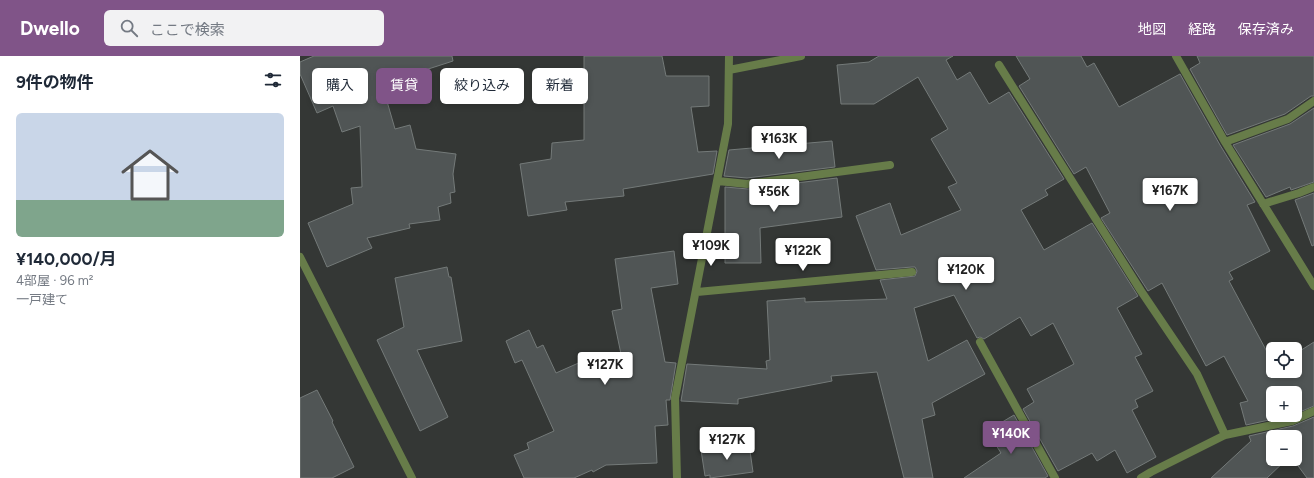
<!DOCTYPE html>
<html lang="ja">
<meta charset="utf-8">
<style>
:root{--surface:#fff;--page:#f2f2f3;--text:#1f2937;--muted:#747a83;--line:#e0e1e3;--accent:#805488}
body{margin:0;font-family:Figtree,"Noto Sans JP",sans-serif;background:var(--page);color:var(--text);height:100vh;display:flex;flex-direction:column;font-size:15px;white-space:nowrap}
*{box-sizing:border-box;margin:0}
p{font-size:13px;color:var(--muted)}
.icon{flex:none;width:22px;height:22px;fill:none;stroke:currentColor;stroke-width:2;stroke-linecap:round;stroke-linejoin:round}
.map{position:relative;flex:1;overflow:hidden}
.side{display:flex;flex-direction:column;background:var(--surface);width:300px}
.side>*{flex:none}
.top-card{position:absolute;left:12px;top:12px;width:380px;height:36px;display:flex;gap:8px}
.buttons{position:absolute;left:966px;top:286px;display:grid;gap:8px}
.buttons a{display:grid;place-items:center;width:36px;height:36px;border-radius:6px;background:var(--surface);box-shadow:0 2px 6px #0003;font-size:20px}
.price{position:absolute;translate:-50% -34px;padding:0 9px;border-radius:4px;background:#fff;color:#222;font-size:13px;line-height:26px;filter:drop-shadow(0 1px 2px #0008)}
.price::after{content:'';position:absolute;left:50%;top:24px;width:12px;height:9px;margin-left:-6px;background:inherit;clip-path:polygon(0 0,100% 0,50% 100%)}
.price.on{background:var(--accent);color:#fff}
ul{padding:0;list-style:none}
li{display:grid;align-content:center;gap:8px;height:212px;padding:0 16px}
li+li{border-top:1px solid var(--line)}
li span{display:grid;place-items:center;height:124px;border-radius:6px;color:#555}
li>.icon{margin-inline-start:auto}
span .icon{width:72px;height:72px;fill:#fffc;stroke-width:1}
li b{font-size:17px}
h2{display:flex;justify-content:space-between;align-items:center;height:48px;padding:0 16px;font-size:17px}
.tag{padding:0 14px;border-radius:6px;background:var(--surface);box-shadow:0 2px 6px #0003;font-size:14px;line-height:36px}
.tag.on{background:var(--accent);color:#fff}
header{display:flex;align-items:center;gap:24px;box-sizing:border-box;height:56px;padding:0 20px;background:var(--accent);color:#fff}
header strong{font-size:19px}
nav{display:flex;gap:22px;margin-inline-start:auto;font-size:14px}
.search{width:280px;height:36px;background:var(--page);display:flex;align-items:center;gap:10px;box-sizing:border-box;padding:0 14px;border-radius:6px;color:var(--muted);font-size:15px}
main{display:flex;flex:1;min-height:0}
.map>svg:first-child{display:block}
.building{fill:#505555;stroke:#747a79}
.lines{fill:none;stroke-linecap:round;stroke-linejoin:round}
.minor{stroke:#677c49;stroke-width:8}
</style>
<header>
<strong>Dwello</strong>
<div class="search"><svg class="icon" aria-label="search" viewBox="0 0 24 24"><circle cx="10" cy="10" r="6"/><path d="M15 15l6 6"/></svg>ここで検索</div>
<nav><a>地図</a><a>経路</a><a>保存済み</a></nav>
</header>
<main>
<section class="side">
<h2>9件の物件<svg class="icon" aria-label="filters" viewBox="0 0 24 24"><path d="M4 7h16M4 17h16"/><circle cx="9" cy="7" r="2"/><circle cx="15" cy="17" r="2"/></svg></h2>
<ul>
<li><span style="background:linear-gradient(#c9d6e8 70%,#7fa58c 0)"><svg class="icon" aria-label="home" viewBox="0 0 24 24"><path d="M3 11l9-7 9 7M6 9v11h12V9"/></svg></span><div><b>¥140,000/月</b><p>4部屋 · 96 m²</p><p>一戸建て</p></div></li>
</ul>
</section>
<div class="map">
<svg width="1014" height="422" viewBox="0 0 1014 422">
<rect width="100%" height="100%" fill="#343735"/>
<path class="building" d="M14,0H152L153,5L82,28L95,73L110,69L116,93L156,98L153,118L155,136L150,137L151,147L138,151L140,164L109,168L110,172L67,182L72,192L27,211L8,167L53,148L51,132L62,131L60,70L42,76L33,50L17,57L0,18V6Z
M284,0H362L366,20H409V50L391,51L398,96L417,95L413,118L323,133L324,140L265,146L267,154L228,160L220,108L251,103L252,87L284,84Z
M579,0H653L646,4L657,24L670,16L689,48L709,36L764,123L745,134L748,139L721,154L744,194L792,167L838,240L817,252L842,298L835,301L853,335L835,344L838,351L832,354L856,401L827,417L815,394L797,405L792,397L758,415L723,353L734,346L727,333L774,308L753,267L731,280L720,261L684,283L680,281L677,282L654,239L614,252L628,305L667,284L685,318L632,347L635,359L622,363L633,422H604L577,316L531,320L532,325L438,343V348L381,345L387,308L467,313L466,305L470,304L467,245L505,242V246L587,243L580,224L615,220L617,215L615,211H612L576,214L556,160L590,147L601,179L661,154L648,131L657,127L631,83L648,73L618,21L574,48H541L537,9L569,6Z
M716,0H781L787,11L794,7L819,51L880,18L920,89L955,146L947,149L970,195L929,216L933,223L929,225L973,307V315H995V298L1014,286V350L995,358V337H973V359H992L946,369L940,347L948,345L924,300L906,310L862,227L848,235L801,162L810,157L786,111L774,118L719,30L730,23Z
M897,0H1014V40H1011L985,58L927,79L890,13L900,7Z
M1014,52V126L991,134L990,131L966,141L933,89L990,68Z
M532,85L535,111L447,122L424,120L429,94Z
M537,122L542,161L460,172L461,207H425V131L448,133Z
M1014,137V189L1012,190L995,144Z
M374,195L378,228L351,232L365,306L376,307L370,344H366L368,369L355,370L357,407L306,409L293,416L292,414L274,422H224L214,399L229,393L227,387L254,375L222,304L215,307L206,285L229,274L237,292L243,289L256,317L283,305L321,298L312,255L322,253L315,203Z
M147,211L149,221H151L162,285L117,294L148,361L120,375L77,284L104,271L95,222Z
M17,334L33,365L32,366L54,411L32,422H0V342Z
M714,359L748,420L745,422H664L701,397L687,375Z
M1014,361V422H1007L993,403H995V381H973V403H987L967,422H911L951,385L949,380L993,370Z
M449,388L453,416L410,422V419L405,420L401,394Z"/>
<g class="lines">
<path class="minor" d="M876,0L925,86L1014,230
M699,9L841,235L897,318L925,379
M429,14L501,0
M925,86L988,63L1014,45
M418,125L447,128L590,109
M963,148L999,137L1014,131
M0,201L112,422
M397,236L612,216
M680,286L755,422
M377,422L375,342L428,68L429,0
M841,422L851,416L925,379L992,365L1014,355"/>
</g>
</svg>
<div class="buttons">
<a><svg class="icon" aria-label="locate" viewBox="0 0 24 24"><circle cx="12" cy="12" r="6"/><path d="M12 2v4M12 18v4M2 12h4M18 12h4"/></svg></a>
<a>+</a>
<a>−</a>
</div>
<b class="price" style="left:479px;top:104px">¥163K</b>
<b class="price" style="left:870px;top:156px">¥167K</b>
<b class="price" style="left:474px;top:157px">¥56K</b>
<b class="price" style="left:411px;top:211px">¥109K</b>
<b class="price" style="left:503px;top:216px">¥122K</b>
<b class="price" style="left:666px;top:235px">¥120K</b>
<b class="price" style="left:305px;top:330px">¥127K</b>
<b class="price on" style="left:711px;top:399px">¥140K</b>
<b class="price" style="left:427px;top:405px">¥127K</b>
<div class="top-card">
<a class="tag">購入</a>
<a class="tag on">賃貸</a>
<a class="tag">絞り込み</a>
<a class="tag">新着</a>
</div>
</div>
</main>
